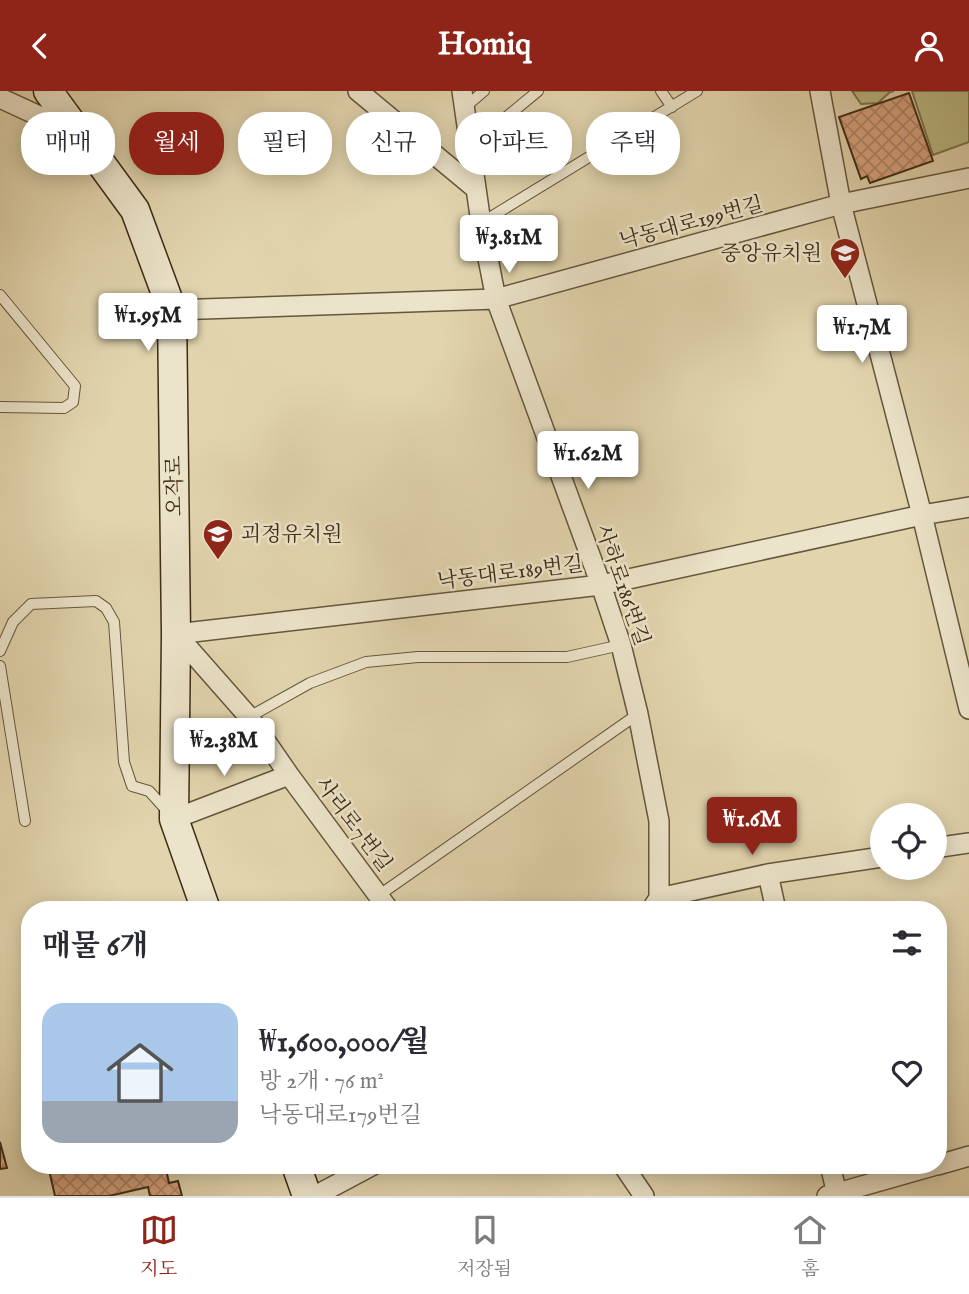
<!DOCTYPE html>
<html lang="ko">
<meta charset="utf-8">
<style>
:root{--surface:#fff;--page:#f2f2f3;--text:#2b2b33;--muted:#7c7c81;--line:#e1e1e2;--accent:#8f2418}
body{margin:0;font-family:"IM FELL English","Noto Serif KR",serif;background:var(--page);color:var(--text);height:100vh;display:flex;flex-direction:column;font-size:26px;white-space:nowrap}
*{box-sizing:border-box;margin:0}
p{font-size:23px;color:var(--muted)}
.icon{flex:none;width:38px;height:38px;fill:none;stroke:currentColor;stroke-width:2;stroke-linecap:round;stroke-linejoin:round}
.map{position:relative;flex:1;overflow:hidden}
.details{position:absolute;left:21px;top:810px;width:926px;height:273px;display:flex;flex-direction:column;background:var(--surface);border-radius:28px;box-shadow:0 4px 18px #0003}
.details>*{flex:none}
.hud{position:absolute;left:21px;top:21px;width:928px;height:63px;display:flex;gap:14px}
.buttons{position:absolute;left:870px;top:712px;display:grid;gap:14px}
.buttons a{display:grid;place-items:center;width:77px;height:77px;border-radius:50%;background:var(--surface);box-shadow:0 4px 18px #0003;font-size:35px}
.price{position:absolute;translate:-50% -60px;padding:0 16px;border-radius:7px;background:#fff;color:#222;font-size:23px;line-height:46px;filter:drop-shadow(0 2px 4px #0008)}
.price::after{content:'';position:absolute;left:50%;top:42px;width:21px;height:16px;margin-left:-10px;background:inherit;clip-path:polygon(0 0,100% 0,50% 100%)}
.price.active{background:var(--accent);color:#fff}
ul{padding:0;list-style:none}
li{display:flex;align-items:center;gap:21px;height:175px;padding:0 21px}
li+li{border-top:2px solid var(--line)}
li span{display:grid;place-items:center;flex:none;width:196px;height:140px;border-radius:21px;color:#555}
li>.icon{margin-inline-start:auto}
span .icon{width:84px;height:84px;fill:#fffc;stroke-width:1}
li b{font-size:30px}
h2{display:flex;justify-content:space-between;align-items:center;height:84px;padding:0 21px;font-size:30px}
.pill{padding:0 24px;border-radius:28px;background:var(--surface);box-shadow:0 4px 18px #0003;font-size:24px;line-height:63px}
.pill.active{background:var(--accent);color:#fff}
header{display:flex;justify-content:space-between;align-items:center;height:91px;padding:0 21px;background:var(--accent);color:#fff;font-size:32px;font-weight:700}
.menu{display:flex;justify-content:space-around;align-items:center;height:98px;border-top:2px solid var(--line);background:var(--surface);font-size:19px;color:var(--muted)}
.menu a{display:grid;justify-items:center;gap:4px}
.menu .active{color:var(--accent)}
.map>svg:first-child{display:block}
.green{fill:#bcbb85;stroke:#7c744e;stroke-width:2}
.building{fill:url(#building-cross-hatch);stroke:#3d2c16;stroke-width:2}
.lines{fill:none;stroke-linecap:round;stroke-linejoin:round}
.lane-casing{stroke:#66563c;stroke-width:12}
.street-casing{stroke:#66563c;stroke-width:22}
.secondary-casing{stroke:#3d2c16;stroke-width:31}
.lane{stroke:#ece4ca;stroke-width:10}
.street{stroke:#ece4ca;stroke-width:19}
.secondary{stroke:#ece4ca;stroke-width:28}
.labels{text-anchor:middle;stroke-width:5;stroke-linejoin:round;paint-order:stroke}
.street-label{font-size:21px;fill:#3d2c16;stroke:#ece4ca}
.poi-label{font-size:21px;fill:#3d2c16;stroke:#ece4ca;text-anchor:end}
</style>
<header><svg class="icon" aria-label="back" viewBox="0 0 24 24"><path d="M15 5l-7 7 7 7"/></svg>Homiq<svg class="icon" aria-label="person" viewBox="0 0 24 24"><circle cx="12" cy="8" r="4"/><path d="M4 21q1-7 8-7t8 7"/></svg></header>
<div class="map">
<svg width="969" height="1105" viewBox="0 0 969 1105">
<defs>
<pattern id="building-cross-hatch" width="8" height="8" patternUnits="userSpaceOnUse" patternTransform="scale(1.75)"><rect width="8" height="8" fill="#d8a47f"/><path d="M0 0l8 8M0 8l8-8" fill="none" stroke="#b08667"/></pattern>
</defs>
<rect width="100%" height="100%" fill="#e2d5ae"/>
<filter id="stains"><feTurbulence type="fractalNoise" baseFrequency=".00286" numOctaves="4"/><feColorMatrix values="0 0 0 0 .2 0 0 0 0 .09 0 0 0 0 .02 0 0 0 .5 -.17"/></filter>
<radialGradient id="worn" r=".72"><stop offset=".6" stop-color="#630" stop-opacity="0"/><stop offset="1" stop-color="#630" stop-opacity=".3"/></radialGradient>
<path class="green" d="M852,0H894L890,1L878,12L861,13Z
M912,0H969V51L933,64Z"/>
<path class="building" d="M909,2L933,70L870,92L867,85L861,88L839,26Z
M0,1051L7,1077L0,1078Z
M68,1074H165L169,1092L178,1090L182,1105H150L148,1096L109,1105H55L49,1079Z"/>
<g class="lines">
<g class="lane-casing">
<path id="lane" d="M661,0L672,16
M464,17L484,0
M470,56L538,0
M481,132L697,0
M0,204L75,295L73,311L64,317L0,316
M0,560L13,531L31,513L96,510L106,517L114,531L124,671L132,695L149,700L169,722
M0,575L25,730
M249,626L310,592L366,571L418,566H567L621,554
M378,805L638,623"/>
</g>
<g class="street-casing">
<path id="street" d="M358,0L476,98
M462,0L481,132L496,208L601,494L621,554L638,623L659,730V807
M820,0L841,113L922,424L969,618
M0,7L76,42
M172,219L496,208L841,113L969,87
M176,543L601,494L922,424L969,416
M176,543L249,626L289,684L389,819
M174,728L289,684
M934,757L969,752
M768,783L776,819
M651,819L659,807L768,783L882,766
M623,1074L644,1105
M830,1074L837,1103
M938,1074L969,1065
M315,1105L373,1074
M827,1105L936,1074"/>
</g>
<g class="secondary-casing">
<path id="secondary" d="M48,0L135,119L172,219L176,543L174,728L206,819
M296,1074L307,1105"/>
</g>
<use href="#lane" class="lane"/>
<use href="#street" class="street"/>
<use href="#secondary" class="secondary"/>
</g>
<defs>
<g id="school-pin" transform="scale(1.575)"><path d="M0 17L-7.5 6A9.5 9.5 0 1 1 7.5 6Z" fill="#8f2418" stroke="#ece4ca"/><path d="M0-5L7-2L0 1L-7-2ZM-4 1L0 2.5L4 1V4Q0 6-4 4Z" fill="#fff"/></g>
</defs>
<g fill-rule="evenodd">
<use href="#school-pin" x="845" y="162"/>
<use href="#school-pin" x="218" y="443"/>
</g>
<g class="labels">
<g class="street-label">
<text transform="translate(691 131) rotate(-15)" y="7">낙동대로199번길</text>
<text transform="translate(174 395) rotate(-91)" y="7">오작로</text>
<text transform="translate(510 481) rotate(-7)" y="7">낙동대로189번길</text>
<text transform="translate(623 494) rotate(71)" y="7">사하로186번길</text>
<text transform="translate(354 733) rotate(53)" y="7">사리로7번길</text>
</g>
<g class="poi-label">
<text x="822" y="169">중앙유치원</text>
<text x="241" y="450" text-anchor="start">괴정유치원</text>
</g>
</g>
<rect width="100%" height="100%" filter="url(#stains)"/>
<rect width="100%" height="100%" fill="url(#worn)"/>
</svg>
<div class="buttons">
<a><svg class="icon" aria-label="locate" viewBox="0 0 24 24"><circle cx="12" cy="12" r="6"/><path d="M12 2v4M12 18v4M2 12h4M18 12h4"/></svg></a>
</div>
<b class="price" style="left:509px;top:184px">₩3.81M</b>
<b class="price" style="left:148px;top:262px">₩1.95M</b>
<b class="price" style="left:862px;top:274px">₩1.7M</b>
<b class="price" style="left:588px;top:400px">₩1.62M</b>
<b class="price" style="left:224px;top:687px">₩2.38M</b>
<b class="price active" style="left:752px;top:766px">₩1.6M</b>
<div class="hud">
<a class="pill">매매</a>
<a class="pill active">월세</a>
<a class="pill">필터</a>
<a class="pill">신규</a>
<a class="pill">아파트</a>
<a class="pill">주택</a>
</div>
<section class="details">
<h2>매물 6개<svg class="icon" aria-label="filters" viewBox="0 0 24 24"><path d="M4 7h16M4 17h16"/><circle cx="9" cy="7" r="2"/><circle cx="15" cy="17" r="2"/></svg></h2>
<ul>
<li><span style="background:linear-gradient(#a9c7e8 70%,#9aa5b1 0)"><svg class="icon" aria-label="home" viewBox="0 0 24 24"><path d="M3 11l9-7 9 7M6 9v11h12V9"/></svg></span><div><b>₩1,600,000/월</b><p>방 2개 · 76 m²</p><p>낙동대로179번길</p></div><svg class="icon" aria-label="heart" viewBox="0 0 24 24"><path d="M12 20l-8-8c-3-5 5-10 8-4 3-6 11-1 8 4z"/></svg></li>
</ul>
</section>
</div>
<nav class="menu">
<a class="active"><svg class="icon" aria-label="map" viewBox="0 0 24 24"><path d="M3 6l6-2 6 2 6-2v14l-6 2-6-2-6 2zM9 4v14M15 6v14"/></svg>지도</a>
<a><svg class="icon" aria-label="saved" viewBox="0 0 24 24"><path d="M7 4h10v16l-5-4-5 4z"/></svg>저장됨</a>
<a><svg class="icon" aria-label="home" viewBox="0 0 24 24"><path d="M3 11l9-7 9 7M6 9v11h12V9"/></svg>홈</a>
</nav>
